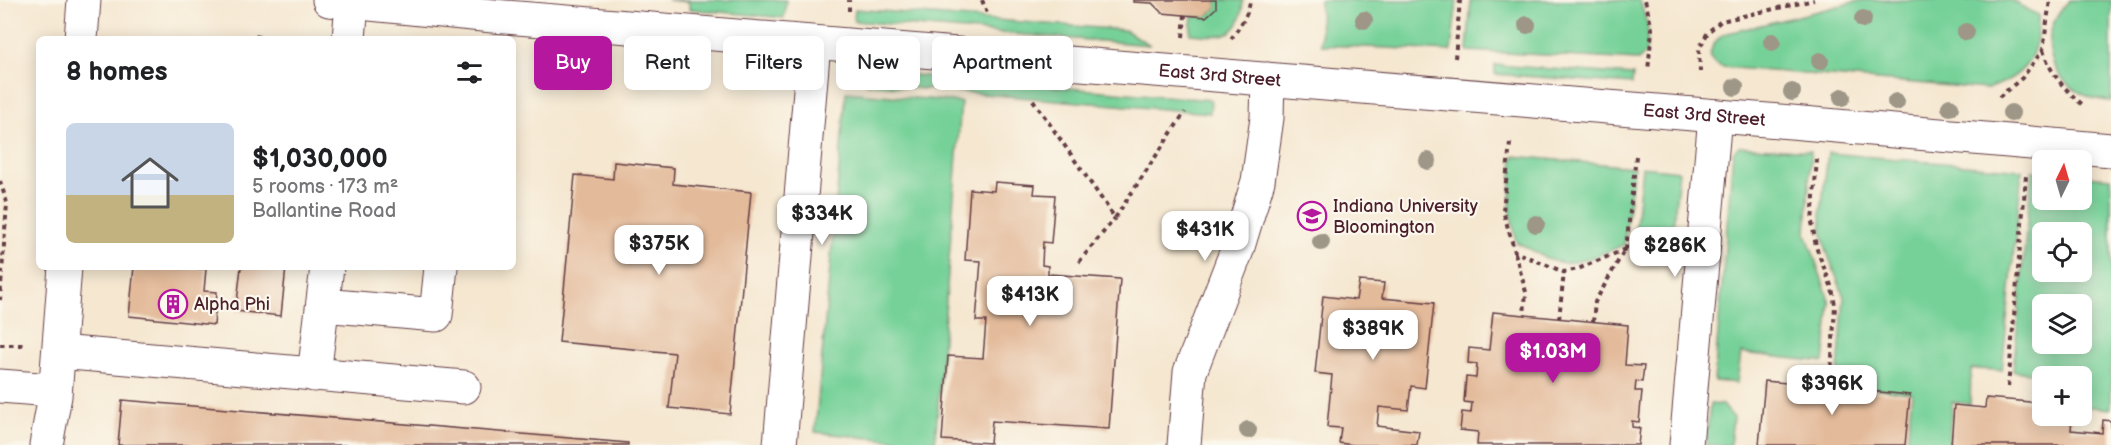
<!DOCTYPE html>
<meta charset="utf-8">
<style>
:root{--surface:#fff;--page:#f2f2f2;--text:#202124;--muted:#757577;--accent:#b5179e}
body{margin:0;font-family:"Balsamiq Sans",sans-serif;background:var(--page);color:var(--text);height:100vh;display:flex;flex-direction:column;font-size:22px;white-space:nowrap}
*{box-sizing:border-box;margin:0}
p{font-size:20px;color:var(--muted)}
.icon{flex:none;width:33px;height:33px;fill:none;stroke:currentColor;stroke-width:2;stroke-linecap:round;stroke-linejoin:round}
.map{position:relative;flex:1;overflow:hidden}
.details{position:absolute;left:36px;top:36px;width:480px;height:234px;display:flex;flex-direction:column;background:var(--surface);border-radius:9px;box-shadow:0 3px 15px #0003}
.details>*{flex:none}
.top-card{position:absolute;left:534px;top:36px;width:570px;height:54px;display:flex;gap:12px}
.needle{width:39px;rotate:5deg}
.buttons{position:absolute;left:2032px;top:150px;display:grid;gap:12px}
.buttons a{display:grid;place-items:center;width:60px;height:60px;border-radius:9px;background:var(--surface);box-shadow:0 3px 15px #0003;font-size:30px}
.price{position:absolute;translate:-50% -51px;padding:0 14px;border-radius:12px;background:#fff;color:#222;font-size:20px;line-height:39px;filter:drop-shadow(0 2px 3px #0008)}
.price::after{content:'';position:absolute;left:50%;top:36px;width:18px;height:14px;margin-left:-9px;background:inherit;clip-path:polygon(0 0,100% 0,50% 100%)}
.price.selected{background:var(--accent);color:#fff}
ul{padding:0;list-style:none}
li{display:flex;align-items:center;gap:18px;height:150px;padding:0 30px}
li span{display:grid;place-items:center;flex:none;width:168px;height:120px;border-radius:9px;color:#555}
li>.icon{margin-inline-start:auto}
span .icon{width:72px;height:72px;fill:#fffc;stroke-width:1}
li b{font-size:26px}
h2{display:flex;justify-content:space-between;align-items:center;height:72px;padding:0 30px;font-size:26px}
.chip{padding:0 21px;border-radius:9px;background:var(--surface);box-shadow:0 3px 15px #0003;font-size:21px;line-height:54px}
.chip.selected{background:var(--accent);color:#fff}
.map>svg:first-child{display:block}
.green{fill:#76d198;stroke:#607862;stroke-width:1.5;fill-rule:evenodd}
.building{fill:#e3ba9a}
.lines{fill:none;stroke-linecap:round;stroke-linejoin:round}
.minor-casing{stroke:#643d44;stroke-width:35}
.major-casing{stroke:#643d44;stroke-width:35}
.path{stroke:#643d44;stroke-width:4;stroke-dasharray:4.5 4.5;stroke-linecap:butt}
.minor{stroke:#fff;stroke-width:33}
.major{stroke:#fff;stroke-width:33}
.tree{fill:#9e9687}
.labels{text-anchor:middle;stroke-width:4.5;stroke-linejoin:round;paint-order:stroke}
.street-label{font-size:18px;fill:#4a1f2b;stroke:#fbf7ec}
.poi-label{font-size:18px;fill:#4a1f2b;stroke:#fbf7ec;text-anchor:start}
</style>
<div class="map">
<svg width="2111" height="445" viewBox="0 0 2111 445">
<rect width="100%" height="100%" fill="#fbf7ec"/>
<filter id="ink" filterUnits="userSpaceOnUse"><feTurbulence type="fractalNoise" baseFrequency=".0167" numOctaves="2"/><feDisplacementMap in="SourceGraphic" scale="12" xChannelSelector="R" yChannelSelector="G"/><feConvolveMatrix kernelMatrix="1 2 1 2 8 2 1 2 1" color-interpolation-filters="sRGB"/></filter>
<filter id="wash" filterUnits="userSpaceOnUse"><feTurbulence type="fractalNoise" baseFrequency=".008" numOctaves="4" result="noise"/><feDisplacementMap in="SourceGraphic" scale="24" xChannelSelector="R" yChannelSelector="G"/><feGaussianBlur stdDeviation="1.35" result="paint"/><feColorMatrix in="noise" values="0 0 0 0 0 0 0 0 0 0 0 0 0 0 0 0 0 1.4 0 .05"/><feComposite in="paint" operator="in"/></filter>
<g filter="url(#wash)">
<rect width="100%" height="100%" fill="#f5e7d0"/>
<path class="green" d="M667,0H786L784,18L689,9V2Z
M1216,0H1243C1241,40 1222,37 1190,34L1192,16L1206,17L1216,8Z
M1320,0H1457L1451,51L1321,45Z
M1471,0H1640L1648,27L1646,53L1638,60L1467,51Z
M1863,0H2010L2038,15C2039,56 2027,76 1987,89L1723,67C1702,61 1711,43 1724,34Z
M2070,0H2111V101C2055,99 2028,39 2070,0Z
M855,9L1125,30L1150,45L854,21Z
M1495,65L1633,75L1632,84L1495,74Z
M867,71L1211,100L1210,113L866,84Z
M846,92L961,102L935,445H918V443L815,432Z
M1739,146L1811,151L1806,233L1830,303L1824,362L1741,353L1737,383L1714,381L1733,152Z
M1828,153L2022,170L2002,370L1971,369L1970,404L1952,402L1948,445H1907L1912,393L1837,384L1844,297L1827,252L1822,230L1821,212Z
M1513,156L1634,167L1624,245C1599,254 1572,271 1546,258C1536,253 1527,247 1516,242L1510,208Z
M1642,167L1679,171L1671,248L1634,244Z
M2032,171L2043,172V200H2082V176L2111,178V409L2082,406V376H2043V401H2037L2040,374L2013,371ZM2043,232H2082V272H2043ZM2043,304H2082V344H2043Z
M1710,404L1723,405L1733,417L1730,445H1706Z"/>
<g id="blocks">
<path class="building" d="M1133,0H1216V8L1206,17L1162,13L1152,3L1133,2Z
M614,162L674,168L673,184L751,192L730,414L669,408L675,353L559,342L575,175L613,179Z
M995,182L1035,185L1034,194L1055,195L1051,243L1043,242L1042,265L1048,266V274L1120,279L1109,429L992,421L990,443L942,440L948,356L983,358L986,321H976L981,261L965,260L970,189L994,191Z
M134,267L206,269L204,291L217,292L214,325L129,316Z
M241,267H286L281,316L236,311Z
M1359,281L1384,283L1382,298L1434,303L1425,388L1411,386L1408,410L1379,407L1377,426L1419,431L1417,445H1354L1339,443L1341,428L1327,427L1332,375L1315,373L1323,296L1356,300Z
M1493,312L1628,325L1625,365L1644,366L1642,382L1636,381L1635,391H1642L1639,422L1632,421V427L1640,428L1638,445H1477L1478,432L1460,430L1462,412L1471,413L1472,403L1464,402L1466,377L1476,378L1477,364L1468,363L1469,348L1489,350Z
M1765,381L1910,395L1905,445H1759Z
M1986,398L2042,403L2041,414L2043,416L2072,417L2071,430L2102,433L2103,420L2111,421V445H1951L1954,405L1985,408Z
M122,400L628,443V445H118Z"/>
</g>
</g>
<g filter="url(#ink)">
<use href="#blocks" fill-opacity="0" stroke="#643d44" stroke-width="1.5"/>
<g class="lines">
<g class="minor-casing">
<path id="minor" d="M81,39L84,0
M349,39L352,2
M323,305L436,315L441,267
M59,352L464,387
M314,375L327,267
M0,386L39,389L55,396
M46,445L55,396L65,267
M780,445L814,43
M1184,445L1190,372L1237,250L1258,181L1267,118L1268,79
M1686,445L1715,116"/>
</g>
<g class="major-casing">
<g id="major">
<path id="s1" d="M329,0L493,16L1791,122L2111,150"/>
</g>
</g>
<path class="path" d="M982,0L987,13
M1645,0L1652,29L1648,71
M849,11V0
M1183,37L1185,15
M257,39L258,33
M1231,39C1239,27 1249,15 1250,0
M2043,50C2052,77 2064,88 2085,107
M1455,58L1460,0
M1700,72L1699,49L1708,32L1721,21L1814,0
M1999,97L2022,78L2043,50L2050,0
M1033,100L1115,218L1185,112
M1510,143L1503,211L1515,252L1564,272L1578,269L1626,249
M1636,156L1626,249L1670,254
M1817,159L1812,222L1816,247L1832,288L1835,305L1831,375
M0,181L7,203L0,300
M1515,253L1526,292L1524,315
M1079,262L1115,218
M1559,319L1564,272
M1593,322L1595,302L1625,249
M0,345H23
M2008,387L2026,176"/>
<use href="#minor" class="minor"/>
<use href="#major" class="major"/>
</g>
<g class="tree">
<circle cx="1863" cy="19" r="9"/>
<circle cx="1364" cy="20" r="9"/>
<circle cx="1527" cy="25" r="9"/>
<circle cx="1966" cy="32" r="9"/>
<circle cx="1772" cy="42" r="9"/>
<circle cx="1820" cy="61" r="9"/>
<circle cx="1735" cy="87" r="9"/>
<circle cx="1792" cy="92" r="9"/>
<circle cx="1842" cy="97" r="9"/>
<circle cx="1896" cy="102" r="9"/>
<circle cx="1950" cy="107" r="9"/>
<circle cx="2011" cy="113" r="9"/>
<circle cx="1428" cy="161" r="9"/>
<circle cx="1536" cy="224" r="9"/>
<circle cx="1321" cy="242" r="9"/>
<circle cx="1248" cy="430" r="9"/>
</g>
</g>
<defs>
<g id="university-ring" transform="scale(1.5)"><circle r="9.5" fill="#fbf7ec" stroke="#b5179e" stroke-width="1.5"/><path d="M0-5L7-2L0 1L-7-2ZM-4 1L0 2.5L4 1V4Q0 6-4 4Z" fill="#b5179e"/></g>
<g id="building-ring" transform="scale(1.5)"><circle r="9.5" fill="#fbf7ec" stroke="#b5179e" stroke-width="1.5"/><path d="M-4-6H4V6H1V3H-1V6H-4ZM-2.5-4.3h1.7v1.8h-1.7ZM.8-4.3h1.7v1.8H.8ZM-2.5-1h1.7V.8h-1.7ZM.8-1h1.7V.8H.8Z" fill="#b5179e"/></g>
</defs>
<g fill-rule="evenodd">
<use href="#university-ring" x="1312" y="216"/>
<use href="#building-ring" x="173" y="304"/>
</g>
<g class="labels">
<g class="street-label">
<text dy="6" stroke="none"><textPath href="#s1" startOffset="894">East 3rd Street</textPath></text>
<text dy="6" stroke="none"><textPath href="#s1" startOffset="1380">East 3rd Street</textPath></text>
</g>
<g class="poi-label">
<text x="1333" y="212">Indiana University<tspan x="1333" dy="21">Bloomington</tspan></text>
<text x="194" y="310">Alpha Phi</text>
</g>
</g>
</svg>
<div class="buttons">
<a><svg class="needle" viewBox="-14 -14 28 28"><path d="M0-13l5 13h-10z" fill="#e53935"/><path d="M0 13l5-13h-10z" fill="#757577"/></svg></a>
<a><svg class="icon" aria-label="locate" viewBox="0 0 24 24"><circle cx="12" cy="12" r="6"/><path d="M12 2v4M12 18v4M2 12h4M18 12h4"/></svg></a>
<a><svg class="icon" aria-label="layers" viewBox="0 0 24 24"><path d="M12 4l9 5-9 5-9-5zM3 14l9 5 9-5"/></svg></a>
<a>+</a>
</div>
<b class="price" style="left:822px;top:246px">$334K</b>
<b class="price" style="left:1205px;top:262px">$431K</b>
<b class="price" style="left:659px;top:276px">$375K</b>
<b class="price" style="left:1675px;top:278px">$286K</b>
<b class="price" style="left:1030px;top:327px">$413K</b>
<b class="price" style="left:1373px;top:361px">$389K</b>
<b class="price selected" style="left:1553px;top:384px">$1.03M</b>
<b class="price" style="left:1832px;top:416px">$396K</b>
<div class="top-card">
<a class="chip selected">Buy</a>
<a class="chip">Rent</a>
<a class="chip">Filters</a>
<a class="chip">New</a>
<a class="chip">Apartment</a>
</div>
<section class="details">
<h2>8 homes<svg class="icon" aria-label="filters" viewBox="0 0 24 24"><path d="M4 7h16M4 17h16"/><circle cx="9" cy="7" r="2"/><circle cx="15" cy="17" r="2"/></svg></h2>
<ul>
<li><span style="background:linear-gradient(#c9d6e8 60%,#c2b280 0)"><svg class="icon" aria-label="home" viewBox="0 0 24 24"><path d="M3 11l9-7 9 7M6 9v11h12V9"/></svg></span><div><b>$1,030,000</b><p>5 rooms · 173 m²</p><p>Ballantine Road</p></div></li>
</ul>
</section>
</div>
